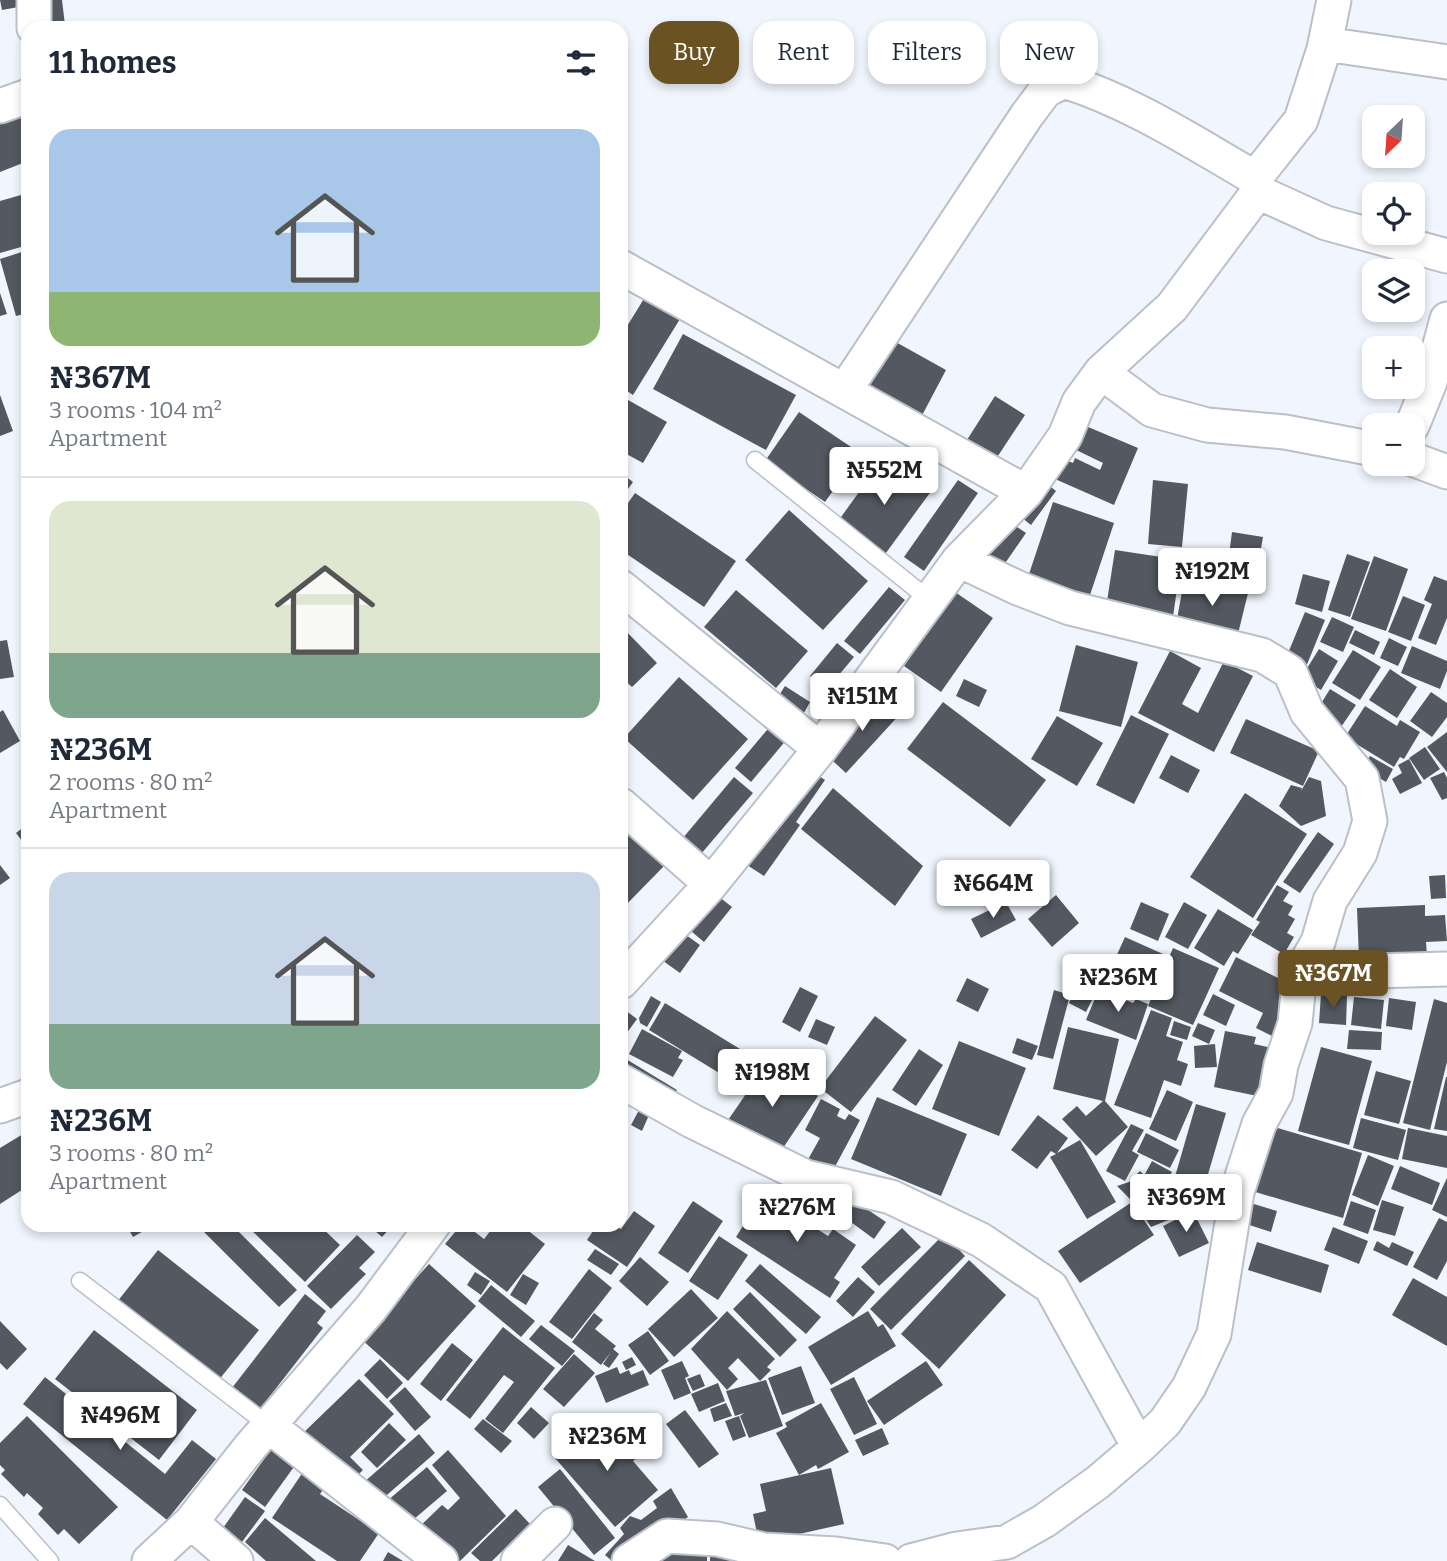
<!DOCTYPE html>
<meta charset="utf-8">
<style>
:root{--surface:#fff;--page:#f6f6f7;--text:#1f2937;--muted:#747a83;--line:#e0e1e3;--accent:#6a5222}
body{margin:0;font-family:Bitter,serif;background:var(--page);color:var(--text);height:100vh;display:flex;flex-direction:column;font-size:26px;white-space:nowrap}
*{box-sizing:border-box;margin:0}
p{font-size:23px;color:var(--muted)}
.icon{flex:none;width:38px;height:38px;fill:none;stroke:currentColor;stroke-width:2;stroke-linecap:round;stroke-linejoin:round}
.map{position:relative;flex:1;overflow:hidden}
.details{position:absolute;left:21px;top:21px;width:607px;height:1211px;display:flex;flex-direction:column;background:var(--surface);border-radius:21px;box-shadow:0 4px 10px #0003}
.details>*{flex:none}
.hud{position:absolute;left:649px;top:21px;width:665px;height:63px;display:flex;gap:14px}
.needle{width:46px;rotate:205deg}
.buttons{position:absolute;left:1362px;top:105px;display:grid;gap:14px}
.buttons a{display:grid;place-items:center;width:63px;height:63px;border-radius:14px;background:var(--surface);box-shadow:0 4px 10px #0003;font-size:35px}
.price{position:absolute;translate:-50% -60px;padding:0 16px;border-radius:7px;background:#fff;color:#222;font-size:23px;line-height:46px;filter:drop-shadow(0 2px 4px #0008)}
.price::after{content:'';position:absolute;left:50%;top:42px;width:21px;height:16px;margin-left:-10px;background:inherit;clip-path:polygon(0 0,100% 0,50% 100%)}
.price.active{background:var(--accent);color:#fff}
ul{padding:0;list-style:none}
li{display:grid;align-content:center;gap:14px;height:371px;padding:0 28px}
li+li{border-top:2px solid var(--line)}
li span{display:grid;place-items:center;height:217px;border-radius:21px;color:#555}
li>.icon{margin-inline-start:auto}
span .icon{width:126px;height:126px;fill:#fffc;stroke-width:1}
li b{font-size:30px}
h2{display:flex;justify-content:space-between;align-items:center;height:84px;padding:0 28px;font-size:30px}
.pill{padding:0 24px;border-radius:21px;background:var(--surface);box-shadow:0 4px 10px #0003;font-size:24px;line-height:63px}
.pill.active{background:var(--accent);color:#fff}
.map>svg:first-child{display:block}
.building{fill:#545861}
.lines{fill:none;stroke-linecap:round;stroke-linejoin:round}
.lane-casing{stroke:#babfc9;stroke-width:19}
.street-casing{stroke:#babfc9;stroke-width:37}
.lane{stroke:#fff;stroke-width:16}
.street{stroke:#fff;stroke-width:33}
</style>
<div class="map">
<svg width="1447" height="1561" viewBox="0 0 1447 1561">
<rect width="100%" height="100%" fill="#f1f6fe"/>
<path class="building" d="M0,0H23L24,6L2,10Z
M42,0H62L65,25L46,27Z
M161,21L162,28H135L134,27Z
M19,114L28,138V161L0,172V122Z
M28,193V245L0,253V201Z
M28,250V313L16,316L0,259Z
M0,293L7,314L0,316Z
M645,297L680,319L633,395L621,387V336Z
M683,334L796,395L766,450L653,389Z
M885,336L946,370L918,423L856,388Z
M0,395L13,431L0,436Z
M621,396L667,422L643,463L621,451Z
M995,396L1025,415L994,462L965,443Z
M799,412L860,453L825,502L765,461Z
M1081,424L1138,448L1114,505L1055,479L1064,459L1073,463L1075,458L1100,470L1103,463L1070,447Z
M885,456L932,490L883,557L836,524Z
M621,473L633,482L621,499Z
M958,480L978,493L924,571L904,557Z
M1042,480L1056,491L1031,525L1017,514Z
M1153,480L1188,484L1182,547L1148,544Z
M635,493L736,561L704,607L621,550V513Z
M1053,502L1114,523L1086,607L1025,586Z
M789,510L868,581L823,630L745,560Z
M1010,522L1026,533L997,575L981,564Z
M1232,532L1263,537L1259,560L1229,555Z
M1115,550L1181,560L1172,624L1105,614Z
M1347,554L1370,562L1350,617L1328,610Z
M1374,556L1408,569L1386,631L1351,619Z
M1303,574L1330,581L1322,612L1295,604Z
M1185,575L1251,581L1235,646L1175,630Z
M1434,576L1447,581V618L1436,645L1418,638L1432,604L1424,600Z
M889,587L905,600L860,654L844,641Z
M736,590L808,651L776,688L704,627Z
M955,592L993,618L941,692L904,666Z
M1403,596L1425,605L1411,641L1388,632Z
M1305,612L1325,620L1306,667L1286,658Z
M1332,617L1354,627L1343,652L1320,642Z
M621,626L657,663L632,687L621,677Z
M1355,630L1380,642L1374,655L1349,643Z
M1389,638L1407,647L1398,666L1380,658Z
M7,640L14,677L0,679V641Z
M837,643L854,657L827,689L810,676Z
M1076,645L1138,662L1121,727L1059,711Z
M1412,646L1447,661V671L1440,689L1401,673Z
M1319,649L1338,661L1321,690L1301,678Z
M1353,650L1381,667L1360,700L1332,683Z
M1170,651L1201,668L1182,704L1198,713L1224,661L1253,676L1214,752L1138,713Z
M1390,669L1417,687L1397,718L1369,700Z
M679,677L748,739L693,800L624,738Z
M964,679L987,690L979,707L956,696Z
M785,686L810,702L798,724L771,708Z
M1330,689L1356,705L1339,730L1314,715Z
M878,692L901,713L846,773L823,752Z
M1431,692L1447,703V717L1432,737L1410,721Z
M943,702L1046,780L1010,827L907,749Z
M1365,706L1397,726L1400,720L1420,732L1404,759L1400,757L1394,767L1345,737Z
M3,710L20,741L0,753V712Z
M1131,715L1169,734L1134,804L1096,785Z
M1057,716L1103,743L1077,786L1031,759Z
M1246,719L1319,751L1303,786L1230,753Z
M772,724L788,738L751,782L735,768Z
M1447,732V772L1427,747Z
M1425,747L1440,769L1424,780L1409,758Z
M1171,755L1200,770L1188,793L1159,778Z
M1370,756L1393,769L1386,782L1362,768Z
M1409,759L1422,783L1400,794L1392,779L1402,773L1398,765Z
M813,772L825,780L796,822L800,825L764,876L747,865Z
M1444,772L1447,778V798L1442,800L1430,778Z
M734,777L753,793L695,861L677,845Z
M1309,777L1321,781L1326,816L1301,826L1279,806L1291,785L1302,788L1301,791Z
M833,788L923,866L895,906L801,829Z
M1245,793L1307,834L1253,918L1190,877Z
M28,824V849L16,833Z
M621,824L664,866L621,910Z
M1318,832L1334,844L1300,893L1283,882Z
M0,865L10,878L0,885Z
M1445,875L1446,898L1431,899L1429,876Z
M1277,885L1289,892L1283,901L1293,906L1288,915L1295,919L1287,933L1294,937L1284,954L1251,935L1260,922L1256,920Z
M713,892L732,907L704,942L685,926Z
M1056,895L1079,923L1052,947L1028,919Z
M1006,902L1016,920L981,938L971,919Z
M1141,902L1169,914L1158,941L1130,929Z
M1184,902L1207,915L1188,949L1165,937Z
M1425,905V916L1445,915L1447,941L1426,942L1427,956L1359,959L1357,908Z
M1218,909L1253,930L1238,954L1233,951L1224,966L1194,948Z
M679,930L700,945L680,973L659,958Z
M1125,937L1163,954L1143,999L1105,981Z
M1173,948L1219,968L1193,1025L1148,1006Z
M1236,957L1290,984L1289,1002L1272,1036L1256,1028L1263,1013L1219,991Z
M1084,971L1102,980L1086,1012L1069,1003Z
M967,978L989,989L978,1012L956,1001Z
M800,987L818,996L800,1032L782,1022Z
M1099,989L1133,1003L1136,999L1148,1004L1136,1040L1086,1020Z
M1054,990L1070,995L1053,1059L1037,1055Z
M1213,994L1235,1005L1226,1026L1203,1015Z
M1321,994L1347,996L1346,1025L1319,1023Z
M651,996L661,1002L647,1027L640,1023L639,1018Z
M1354,997L1384,1000L1381,1029L1351,1025Z
M1389,998L1416,1002L1412,1030L1386,1026Z
M1434,999L1447,1003V1062L1430,1130L1403,1123Z
M665,1003L758,1060L742,1087L649,1030Z
M621,1007L637,1019L621,1041Z
M1151,1010L1172,1018L1166,1036L1183,1042L1177,1060L1188,1064L1181,1086L1164,1080L1151,1118L1114,1105Z
M875,1016L907,1040L851,1112L820,1088Z
M816,1019L835,1027L827,1045L808,1037Z
M1174,1021L1191,1027L1187,1040L1170,1035Z
M1198,1023L1215,1030L1209,1044L1192,1036Z
M1068,1027L1119,1039L1105,1101L1128,1127L1096,1156L1062,1119L1077,1106L1086,1116L1103,1101L1053,1089Z
M642,1029L682,1051L678,1058L683,1060L673,1077L629,1054Z
M1349,1030L1382,1032L1381,1050L1347,1049Z
M1225,1031L1256,1037L1254,1044L1272,1048L1262,1097L1214,1087Z
M1017,1038L1038,1046L1032,1060L1012,1053Z
M959,1041L1026,1068L999,1136L932,1109Z
M1215,1044L1217,1067L1195,1068L1194,1046Z
M1321,1047L1372,1061L1349,1145L1298,1131Z
M919,1049L943,1065L916,1106L892,1090Z
M621,1056L677,1090L668,1104L621,1075Z
M768,1062L818,1096L783,1148L772,1141L765,1151L726,1123Z
M1376,1071L1411,1081L1399,1124L1364,1115Z
M1446,1077H1447V1131L1434,1129Z
M1167,1090L1193,1102L1176,1141L1149,1129Z
M877,1097L967,1134L941,1196L851,1159Z
M821,1099L840,1109L837,1116L845,1120L849,1114L860,1120L830,1176L806,1163L820,1138L805,1130Z
M1196,1104L1226,1113L1204,1188L1174,1180Z
M639,1110L649,1115L642,1131L631,1125Z
M1038,1115L1068,1138L1057,1153L1080,1140L1116,1202L1087,1219L1050,1157L1056,1154L1051,1151L1037,1169L1011,1150Z
M1361,1118L1406,1130L1398,1160L1353,1148Z
M1131,1124L1144,1130L1132,1151L1139,1155L1125,1181L1106,1171Z
M1271,1126L1362,1153L1343,1218L1252,1191Z
M1408,1128L1447,1136V1168L1402,1159Z
M28,1131V1186L0,1204V1148Z
M1146,1133L1179,1150L1170,1168L1137,1152Z
M1368,1155L1394,1166L1378,1206L1352,1195Z
M1152,1161L1172,1172L1165,1184L1145,1174Z
M1400,1166L1440,1183L1432,1205L1391,1189Z
M1140,1171L1161,1192L1184,1184L1193,1210L1151,1227L1137,1206L1117,1186L1129,1182Z
M1447,1178V1217L1432,1210Z
M773,1191L797,1206L792,1213L828,1236L833,1229L856,1245L834,1278L840,1282L830,1298L736,1237L746,1221L751,1224Z
M1382,1200L1404,1207L1395,1236L1373,1230Z
M693,1201L723,1221L688,1273L658,1253Z
M855,1201L886,1222L874,1239L844,1217Z
M1244,1201L1277,1211L1271,1232L1237,1221Z
M1351,1201L1376,1210L1368,1234L1343,1225Z
M1132,1202L1154,1235L1080,1283L1058,1251Z
M634,1211L655,1226L627,1267L587,1240L597,1225L609,1228L615,1225L621,1229Z
M1193,1211L1209,1243L1179,1257L1163,1226Z
M819,1213L830,1218L826,1227L815,1221Z
M1439,1218L1447,1222V1261L1437,1280L1413,1267Z
M126,1225H154L133,1237Z
M197,1225H232L297,1290L279,1307Z
M246,1225H319L340,1245L305,1282Z
M368,1225H393L382,1237Z
M461,1225H466L484,1239L495,1225H521L545,1244L507,1292L445,1244Z
M1333,1227L1368,1241L1359,1264L1324,1250Z
M902,1228L921,1247L879,1286L861,1267Z
M944,1234L965,1256L891,1330L870,1309Z
M357,1235L375,1252L359,1268L366,1274L331,1309L307,1286Z
M719,1236L748,1255L718,1300L689,1281Z
M1377,1241L1389,1248L1392,1242L1414,1252L1407,1266L1373,1250Z
M1257,1242L1329,1265L1321,1293L1248,1270Z
M595,1249L619,1264L611,1275L587,1260Z
M158,1250L259,1330L218,1381L117,1302Z
M640,1257L669,1282L647,1306L619,1281Z
M969,1260L1006,1295L939,1369L901,1334Z
M429,1264L476,1306L408,1381L361,1339Z
M760,1264L821,1317L806,1334L745,1281Z
M589,1269L612,1288L572,1339L549,1322Z
M475,1272L490,1281L481,1295L467,1285Z
M523,1274L539,1283L526,1305L510,1295Z
M858,1277L875,1292L853,1317L836,1301Z
M1413,1278L1447,1297V1346L1392,1315Z
M491,1285L535,1321L521,1337L478,1301Z
M691,1289L718,1318L674,1357L648,1329Z
M750,1292L797,1340L780,1357L733,1309Z
M305,1294L326,1311L317,1323L323,1328L256,1414L228,1393Z
M727,1311L775,1359L767,1367L771,1370L760,1381L738,1358L728,1368L738,1379L727,1390L691,1349Z
M868,1311L878,1327L883,1324L896,1346L831,1385L808,1347Z
M594,1313L603,1320L595,1329L616,1346L613,1349L619,1354L609,1368L603,1364L611,1352L601,1365L572,1342Z
M0,1321L27,1349L7,1370L0,1363Z
M541,1325L575,1351L562,1366L529,1339Z
M503,1327L555,1368L503,1433L485,1419L514,1382L504,1375L470,1419L446,1400Z
M94,1330L197,1410L159,1460L55,1379Z
M648,1331L669,1361L650,1375L628,1345Z
M452,1343L473,1360L441,1401L420,1384Z
M574,1354L595,1373L564,1407L543,1389Z
M632,1357L636,1365L626,1370L622,1362Z
M380,1359L403,1383L387,1399L364,1375Z
M682,1361L689,1376L685,1378L691,1393L674,1400L661,1370Z
M926,1361L943,1385L884,1425L867,1401Z
M801,1366L815,1403L782,1415L768,1378Z
M617,1367L620,1374L629,1370L631,1375L643,1370L649,1385L606,1403L595,1376Z
M700,1374L705,1386L693,1391L687,1379Z
M45,1377L165,1474L192,1440L216,1459L167,1520L23,1404Z
M854,1377L877,1424L854,1435L830,1389Z
M359,1379L394,1414L350,1457L363,1470L347,1486L299,1437Z
M766,1380L783,1426L749,1438L740,1416L744,1413L735,1416L726,1391Z
M718,1383L725,1401L699,1412L691,1394Z
M405,1387L431,1417L415,1431L389,1401Z
M726,1403L732,1416L714,1422L710,1409Z
M821,1403L849,1452L818,1469L816,1465L799,1475L776,1433L787,1427L785,1423Z
M531,1407L549,1423L534,1439L517,1423Z
M685,1410L719,1454L699,1468L666,1424Z
M27,1416L118,1507L79,1544L64,1529L58,1535L38,1514L43,1508L27,1493L24,1497L1,1474L5,1470L0,1465V1443Z
M739,1416L746,1436L733,1441L725,1421Z
M483,1419L512,1441L501,1453L474,1429Z
M598,1420L623,1449L629,1444L639,1456L633,1461L658,1490L615,1527L555,1458Z
M389,1423L406,1440L377,1468L361,1452Z
M882,1428L889,1444L863,1456L855,1440Z
M419,1434L435,1453L372,1508L355,1490Z
M272,1448L296,1464L265,1507L242,1490Z
M448,1450L506,1516L460,1561H450L417,1529L442,1505L448,1510L460,1498L432,1465Z
M427,1467L447,1491L407,1525L387,1501Z
M831,1468L844,1524L759,1543L753,1514L766,1511L760,1484Z
M560,1469L615,1538L594,1555L538,1487Z
M303,1472L325,1487L320,1494L379,1533L360,1561H337L272,1518Z
M671,1488L688,1517L627,1561H612L605,1555L624,1534L620,1528L630,1516L641,1520L657,1508L653,1501Z
M245,1497L265,1511L242,1542L223,1528Z
M516,1509L530,1524L492,1561H480L471,1553Z
M265,1518L316,1561H266L245,1542Z
M568,1545L595,1561H558Z
M661,1547L707,1548V1561H661Z
M388,1552L403,1561H383Z
M710,1555L757,1557V1561H710Z"/>
<g class="lines">
<g class="lane-casing">
<path id="lane" d="M755,460L931,601
M80,1281L268,1425
M0,1505L50,1561"/>
</g>
<g class="street-casing">
<path id="street" d="M34,0V28
M1325,44L1447,62
M0,106L28,96
M1258,192L1326,223L1447,256
M621,267L1026,492
M1101,372L1152,410L1207,425L1285,432L1374,449
M845,390L1027,115L1045,91L1064,81C1132,102 1194,143 1255,178
M1412,426L1430,382L1447,319
M1412,459L1447,472
M621,587L820,749
M621,805L711,884
M1300,973L1447,969
M621,982L711,884L820,749L959,560L1026,492L1065,436L1079,402L1101,372L1172,307L1258,192L1255,178L1301,120L1324,49L1334,0
M621,1081L692,1121L806,1177L891,1197L981,1240L1051,1287L1139,1447
M0,1106L28,1096
M268,1425L441,1561
M191,1522L236,1561
M149,1561L191,1522L250,1447L371,1308L433,1225
M518,1561L555,1524
M629,1561L667,1536L717,1539L764,1550L836,1554L885,1561
M911,1561L957,1549L1007,1542L1044,1521L1098,1482L1139,1447L1165,1422L1189,1387L1214,1334L1237,1192L1259,1124L1276,1093L1281,1065L1295,1023L1300,973L1318,942L1330,901L1360,853L1370,821L1362,779L1307,712L1290,672L1262,655L1070,608L1018,588L959,560"/>
</g>
<use href="#lane" class="lane"/>
<use href="#street" class="street"/>
</g>
</svg>
<div class="buttons">
<a><svg class="needle" viewBox="-14 -14 28 28"><path d="M0-13l5 13h-10z" fill="#e53935"/><path d="M0 13l5-13h-10z" fill="#747a83"/></svg></a>
<a><svg class="icon" aria-label="locate" viewBox="0 0 24 24"><circle cx="12" cy="12" r="6"/><path d="M12 2v4M12 18v4M2 12h4M18 12h4"/></svg></a>
<a><svg class="icon" aria-label="layers" viewBox="0 0 24 24"><path d="M12 4l9 5-9 5-9-5zM3 14l9 5 9-5"/></svg></a>
<a>+</a>
<a>−</a>
</div>
<b class="price" style="left:884px;top:507px">₦552M</b>
<b class="price" style="left:1212px;top:608px">₦192M</b>
<b class="price" style="left:862px;top:733px">₦151M</b>
<b class="price" style="left:993px;top:920px">₦664M</b>
<b class="price active" style="left:1333px;top:1010px">₦367M</b>
<b class="price" style="left:1118px;top:1014px">₦236M</b>
<b class="price" style="left:772px;top:1109px">₦198M</b>
<b class="price" style="left:1186px;top:1234px">₦369M</b>
<b class="price" style="left:797px;top:1244px">₦276M</b>
<b class="price" style="left:120px;top:1452px">₦496M</b>
<b class="price" style="left:607px;top:1473px">₦236M</b>
<div class="hud">
<a class="pill active">Buy</a>
<a class="pill">Rent</a>
<a class="pill">Filters</a>
<a class="pill">New</a>
</div>
<section class="details">
<h2>11 homes<svg class="icon" aria-label="filters" viewBox="0 0 24 24"><path d="M4 7h16M4 17h16"/><circle cx="9" cy="7" r="2"/><circle cx="15" cy="17" r="2"/></svg></h2>
<ul>
<li><span style="background:linear-gradient(#a9c7e8 75%,#8fb573 0)"><svg class="icon" aria-label="home" viewBox="0 0 24 24"><path d="M3 11l9-7 9 7M6 9v11h12V9"/></svg></span><div><b>₦367M</b><p>3 rooms · 104 m²</p><p>Apartment</p></div></li>
<li><span style="background:linear-gradient(#dfe7d0 70%,#7fa58c 0)"><svg class="icon" aria-label="home" viewBox="0 0 24 24"><path d="M3 11l9-7 9 7M6 9v11h12V9"/></svg></span><div><b>₦236M</b><p>2 rooms · 80 m²</p><p>Apartment</p></div></li>
<li><span style="background:linear-gradient(#c9d6e8 70%,#7fa58c 0)"><svg class="icon" aria-label="home" viewBox="0 0 24 24"><path d="M3 11l9-7 9 7M6 9v11h12V9"/></svg></span><div><b>₦236M</b><p>3 rooms · 80 m²</p><p>Apartment</p></div></li>
</ul>
</section>
</div>
